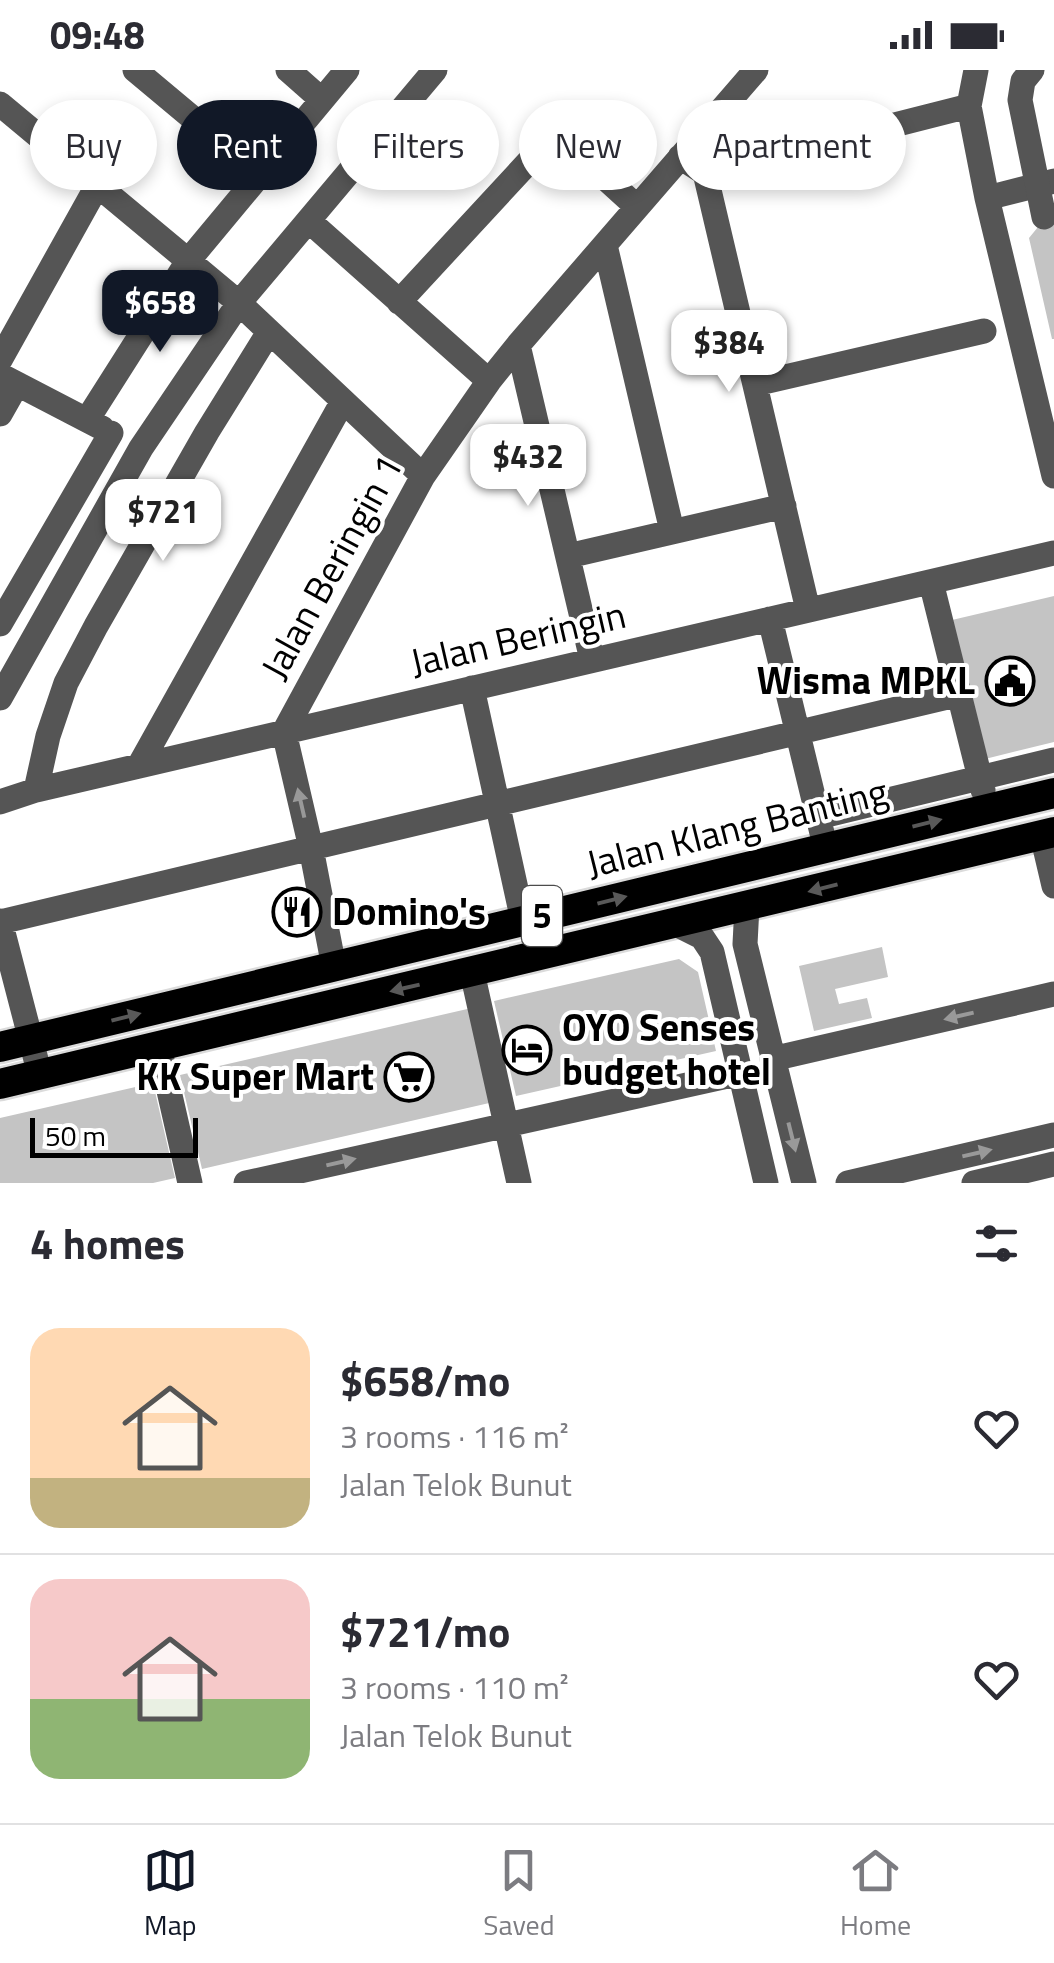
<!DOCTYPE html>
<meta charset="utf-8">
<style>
:root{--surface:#fff;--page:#f7f7f7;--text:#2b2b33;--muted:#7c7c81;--line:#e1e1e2;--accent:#111827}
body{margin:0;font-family:"Titillium Web",sans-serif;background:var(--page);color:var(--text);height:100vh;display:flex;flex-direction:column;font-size:38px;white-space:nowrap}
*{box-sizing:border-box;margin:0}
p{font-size:32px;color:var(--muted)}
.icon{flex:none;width:55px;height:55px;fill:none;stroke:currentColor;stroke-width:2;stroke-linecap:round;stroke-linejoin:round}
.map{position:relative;height:1113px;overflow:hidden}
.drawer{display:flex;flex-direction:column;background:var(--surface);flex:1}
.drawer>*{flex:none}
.top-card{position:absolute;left:30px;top:30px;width:995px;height:90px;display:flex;gap:20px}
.scale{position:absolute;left:30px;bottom:25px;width:168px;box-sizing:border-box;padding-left:10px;border:5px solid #000;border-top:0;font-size:28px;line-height:35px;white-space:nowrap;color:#000;-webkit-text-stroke:8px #fff;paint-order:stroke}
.price{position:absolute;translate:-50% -85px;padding:0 22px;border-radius:20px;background:#fff;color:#222;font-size:32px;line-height:65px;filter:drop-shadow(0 2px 5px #0008)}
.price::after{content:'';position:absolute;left:50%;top:60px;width:30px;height:22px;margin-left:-15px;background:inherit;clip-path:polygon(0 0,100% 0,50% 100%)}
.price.active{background:var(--accent);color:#fff}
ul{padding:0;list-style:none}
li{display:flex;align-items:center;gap:30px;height:250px;padding:0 30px}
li+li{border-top:2px solid var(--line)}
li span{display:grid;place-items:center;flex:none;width:280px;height:200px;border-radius:30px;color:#555}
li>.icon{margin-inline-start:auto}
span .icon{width:120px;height:120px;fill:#fffc;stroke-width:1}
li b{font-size:42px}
h2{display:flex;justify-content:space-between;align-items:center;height:120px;padding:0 30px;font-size:42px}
.pill{padding:0 35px;border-radius:45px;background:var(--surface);box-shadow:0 5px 15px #0003;font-size:35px;line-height:90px}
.pill.active{background:var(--accent);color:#fff}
.status{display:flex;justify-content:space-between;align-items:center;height:70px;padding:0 50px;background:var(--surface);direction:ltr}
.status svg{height:28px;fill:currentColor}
.tab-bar{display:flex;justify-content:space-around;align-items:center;height:140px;border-top:2px solid var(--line);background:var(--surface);font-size:28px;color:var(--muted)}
.tab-bar a{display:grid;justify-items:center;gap:5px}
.tab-bar .active{color:var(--accent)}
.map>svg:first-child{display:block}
.building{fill:#c4c4c4}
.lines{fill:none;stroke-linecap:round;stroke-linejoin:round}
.highway-casing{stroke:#dbdbdb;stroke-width:35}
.minor{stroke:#555;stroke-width:25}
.highway{stroke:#000;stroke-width:30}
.minor-bridge{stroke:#555;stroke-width:25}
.oneway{fill:#999}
.oneway2{fill:#595959}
.labels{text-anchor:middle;stroke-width:8;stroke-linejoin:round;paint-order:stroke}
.shield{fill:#fff;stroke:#4c4c4c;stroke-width:2.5}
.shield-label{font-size:35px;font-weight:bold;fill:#000}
.street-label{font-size:38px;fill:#000;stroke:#fff}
.poi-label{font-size:38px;font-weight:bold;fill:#000;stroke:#fff;text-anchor:end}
</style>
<div class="status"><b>09:48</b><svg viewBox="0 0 49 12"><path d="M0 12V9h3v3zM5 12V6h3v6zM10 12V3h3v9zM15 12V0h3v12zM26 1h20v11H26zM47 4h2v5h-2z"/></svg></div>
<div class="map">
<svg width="1054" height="1113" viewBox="0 0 1054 1113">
<rect width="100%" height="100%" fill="#fff"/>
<path class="building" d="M1054,144V269H1052L1029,168L1047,146Z
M1054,526V672L985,689L952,550Z
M882,877L888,907L835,919L839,934L867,928L872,948L814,961L799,896Z
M679,889L698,902L716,981L516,1026L494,931Z
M476,937L498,1031L202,1099L180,1005Z
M153,1013L175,1108L153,1113H0V1048Z"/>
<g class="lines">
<g class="highway-casing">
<path id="highway" d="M0,977L1054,723
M0,1014L1054,762"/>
</g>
<path class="minor" d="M135,0L214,66
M288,0L322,30
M976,0L969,36L987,128L1054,406
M0,34L239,233L423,406
M680,87L705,103L808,540
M705,103L969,36
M987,128L1054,111
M309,151L489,311
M605,175L672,461
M399,232L548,71L570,76L637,137
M518,275L592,590
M0,290L97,116
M0,305L102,358
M755,314L984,261
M0,344L17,314
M87,350L188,191L347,0
M568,486L784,436
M931,512L983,720
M770,549L822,763
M0,554L111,363
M472,618L523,851
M0,628L141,378L239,233L435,0
M139,696L343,331
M36,720L48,666L66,613L96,556L207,362L269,262
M0,732L36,720L1054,483
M818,747L1054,690
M1042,765L1054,816
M747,836L745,874L804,1113
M0,851L40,1005
M0,852L960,624
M674,853L702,867L712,882L766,1113
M334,897L311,778L284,662L423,406L489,311L518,275L756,0
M472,902L519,1113
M159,977L190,1113
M772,989L1054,924
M246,1113L741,1003
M848,1113L1054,1065
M974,1113L1054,1094"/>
<use href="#highway" class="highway"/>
<path class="minor-bridge" d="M1032,0L1023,11L1020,30L1044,147"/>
</g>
<defs><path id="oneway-solid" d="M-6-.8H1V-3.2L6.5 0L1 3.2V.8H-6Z" transform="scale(2.5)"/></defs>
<g class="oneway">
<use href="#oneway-solid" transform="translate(301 733) rotate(-103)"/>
<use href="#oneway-solid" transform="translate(959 946) rotate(167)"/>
<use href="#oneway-solid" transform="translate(792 1067) rotate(76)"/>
<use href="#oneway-solid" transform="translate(977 1083) rotate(-13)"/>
<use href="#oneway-solid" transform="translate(341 1092) rotate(-13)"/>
</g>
<g class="oneway2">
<use href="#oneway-solid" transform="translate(927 753) rotate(-14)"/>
<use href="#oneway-solid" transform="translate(823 818) rotate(166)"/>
<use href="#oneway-solid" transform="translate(612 830) rotate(-14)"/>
<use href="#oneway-solid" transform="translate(405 918) rotate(167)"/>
<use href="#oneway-solid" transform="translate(126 947) rotate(-14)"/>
</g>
<defs>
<g id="civic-ring" transform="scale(2.5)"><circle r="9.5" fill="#fff" stroke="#000" stroke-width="1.5"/><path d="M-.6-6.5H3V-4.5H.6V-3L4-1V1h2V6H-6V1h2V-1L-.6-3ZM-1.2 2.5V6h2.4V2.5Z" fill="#000"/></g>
<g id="restaurant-ring" transform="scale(2.5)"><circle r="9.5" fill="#fff" stroke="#000" stroke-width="1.5"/><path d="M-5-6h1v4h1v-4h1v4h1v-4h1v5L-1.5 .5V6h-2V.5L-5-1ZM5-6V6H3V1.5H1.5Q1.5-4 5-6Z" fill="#000"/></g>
<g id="hotel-ring" transform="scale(2.5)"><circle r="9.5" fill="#fff" stroke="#000" stroke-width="1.5"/><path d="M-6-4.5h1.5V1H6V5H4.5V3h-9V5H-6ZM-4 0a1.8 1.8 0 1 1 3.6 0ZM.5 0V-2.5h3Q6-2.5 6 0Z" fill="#000"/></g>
<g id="supermarket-ring" transform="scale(2.5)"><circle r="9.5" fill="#fff" stroke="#000" stroke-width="1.5"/><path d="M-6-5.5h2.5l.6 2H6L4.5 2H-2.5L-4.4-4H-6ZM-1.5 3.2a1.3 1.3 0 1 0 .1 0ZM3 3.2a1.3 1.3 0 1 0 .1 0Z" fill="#000"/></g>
</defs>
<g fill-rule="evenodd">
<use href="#civic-ring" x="1010" y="611"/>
<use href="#restaurant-ring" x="297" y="842"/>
<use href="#hotel-ring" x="527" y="980"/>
<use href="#supermarket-ring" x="409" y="1007"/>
</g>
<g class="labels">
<rect class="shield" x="522" y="816" width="40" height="60" rx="8"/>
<g class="shield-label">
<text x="542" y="858">5</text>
</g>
<g class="street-label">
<text transform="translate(332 497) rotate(-61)" y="13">Jalan Beringin 1</text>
<text transform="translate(518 569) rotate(-13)" y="13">Jalan Beringin</text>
<text transform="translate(737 758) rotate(-14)" y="13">Jalan Klang Banting</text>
</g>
<g class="poi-label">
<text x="975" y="624">Wisma MPKL</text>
<text x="332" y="855" text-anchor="start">Domino's</text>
<text x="562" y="971" text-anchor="start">OYO Senses<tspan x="562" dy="44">budget hotel</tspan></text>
<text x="374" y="1020">KK Super Mart</text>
</g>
</g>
</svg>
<div class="scale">50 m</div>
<b class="price active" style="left:160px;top:285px">$658</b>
<b class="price" style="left:729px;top:325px">$384</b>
<b class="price" style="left:528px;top:439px">$432</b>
<b class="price" style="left:163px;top:494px">$721</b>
<div class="top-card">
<a class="pill">Buy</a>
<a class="pill active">Rent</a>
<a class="pill">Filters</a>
<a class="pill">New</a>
<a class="pill">Apartment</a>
</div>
</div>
<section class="drawer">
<h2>4 homes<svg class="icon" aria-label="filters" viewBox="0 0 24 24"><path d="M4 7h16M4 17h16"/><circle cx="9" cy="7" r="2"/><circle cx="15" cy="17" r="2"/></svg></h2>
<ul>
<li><span style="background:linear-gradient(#ffd9b3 75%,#c2b280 0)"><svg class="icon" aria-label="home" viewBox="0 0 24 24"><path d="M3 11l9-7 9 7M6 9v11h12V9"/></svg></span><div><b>$658/mo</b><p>3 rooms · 116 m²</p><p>Jalan Telok Bunut</p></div><svg class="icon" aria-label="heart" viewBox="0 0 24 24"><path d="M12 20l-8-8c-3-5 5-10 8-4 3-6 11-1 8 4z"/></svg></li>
<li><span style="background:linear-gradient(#f6c9c9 60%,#8fb573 0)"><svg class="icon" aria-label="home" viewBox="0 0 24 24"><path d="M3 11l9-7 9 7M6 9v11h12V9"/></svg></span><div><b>$721/mo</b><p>3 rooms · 110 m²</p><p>Jalan Telok Bunut</p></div><svg class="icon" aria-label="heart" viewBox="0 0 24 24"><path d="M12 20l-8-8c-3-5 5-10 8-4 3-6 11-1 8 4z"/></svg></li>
</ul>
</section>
<nav class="tab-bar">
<a class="active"><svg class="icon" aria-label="map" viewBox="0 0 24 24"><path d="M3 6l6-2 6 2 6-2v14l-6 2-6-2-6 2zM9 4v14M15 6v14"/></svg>Map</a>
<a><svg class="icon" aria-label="saved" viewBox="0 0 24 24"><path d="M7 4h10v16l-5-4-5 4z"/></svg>Saved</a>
<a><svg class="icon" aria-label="home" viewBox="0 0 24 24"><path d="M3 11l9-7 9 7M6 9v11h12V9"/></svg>Home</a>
</nav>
